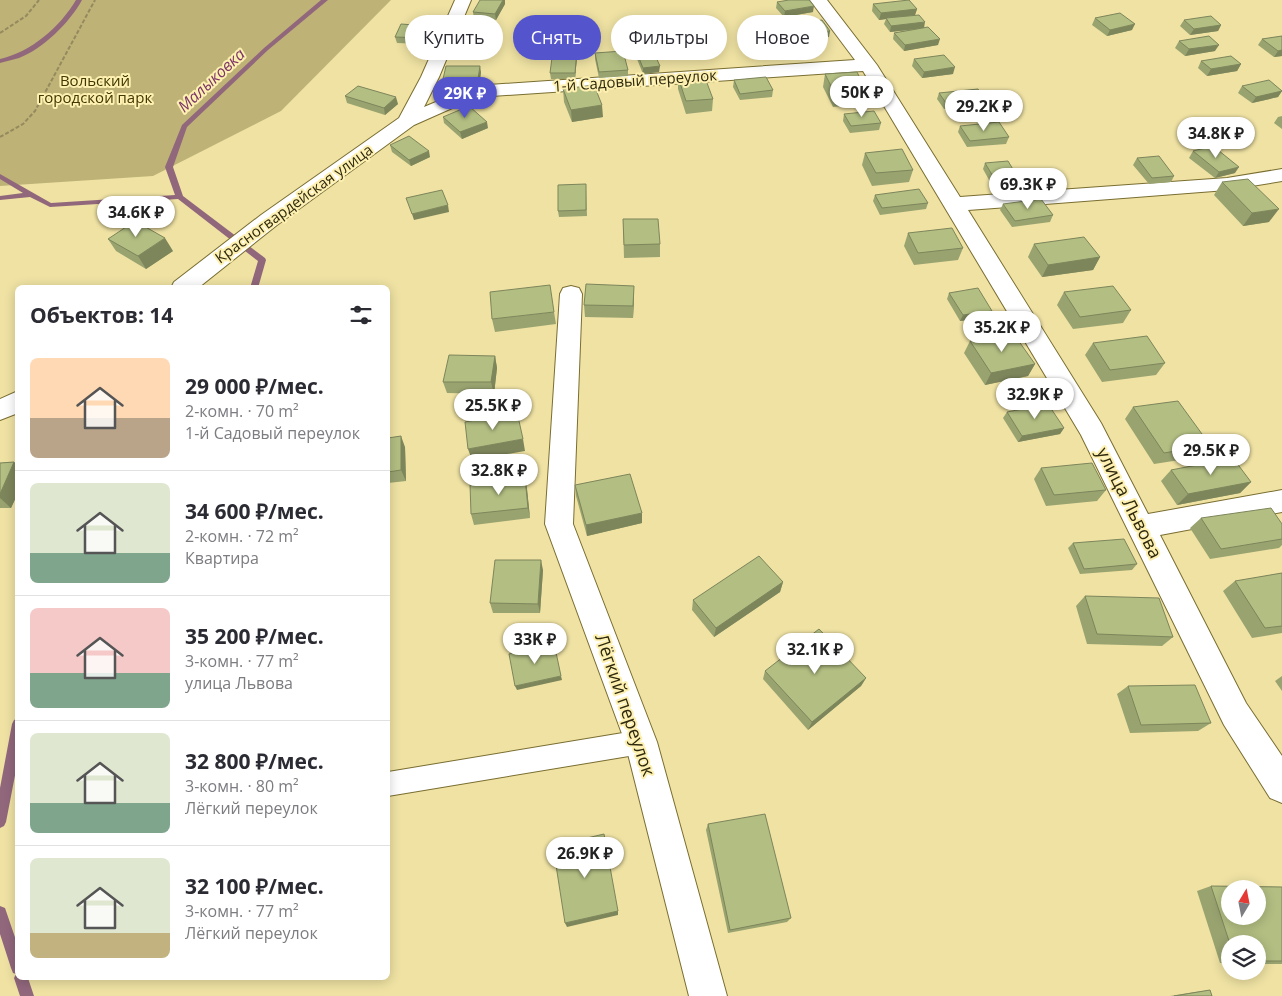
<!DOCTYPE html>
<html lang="ru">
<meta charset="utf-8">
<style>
:root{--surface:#fff;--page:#f2f2f3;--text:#2b2b33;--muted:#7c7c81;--line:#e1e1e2;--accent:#5455cc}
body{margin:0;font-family:"Open Sans",sans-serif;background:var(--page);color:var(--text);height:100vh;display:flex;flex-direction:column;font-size:19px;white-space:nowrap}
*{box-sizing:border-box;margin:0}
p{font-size:16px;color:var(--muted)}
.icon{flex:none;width:28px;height:28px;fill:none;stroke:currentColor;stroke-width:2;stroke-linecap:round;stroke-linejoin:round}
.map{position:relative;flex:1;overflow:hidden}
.details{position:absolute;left:15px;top:285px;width:375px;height:695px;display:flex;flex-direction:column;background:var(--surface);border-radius:8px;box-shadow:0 2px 12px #0003}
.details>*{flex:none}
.guide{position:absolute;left:405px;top:15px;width:475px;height:45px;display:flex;gap:10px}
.needle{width:32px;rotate:10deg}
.buttons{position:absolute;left:1221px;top:880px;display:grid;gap:10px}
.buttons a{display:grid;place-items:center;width:45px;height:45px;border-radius:50%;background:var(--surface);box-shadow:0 2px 12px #0003;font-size:25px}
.price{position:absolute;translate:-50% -42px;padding:0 11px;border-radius:18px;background:#fff;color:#222;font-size:16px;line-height:32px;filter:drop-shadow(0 1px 2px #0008)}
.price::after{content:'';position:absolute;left:50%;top:30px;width:15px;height:11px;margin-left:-8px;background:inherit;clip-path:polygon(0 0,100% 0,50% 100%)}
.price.active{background:var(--accent);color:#fff}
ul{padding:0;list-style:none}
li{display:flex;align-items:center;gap:15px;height:125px;padding:0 15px}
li+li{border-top:1px solid var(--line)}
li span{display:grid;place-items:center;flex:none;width:140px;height:100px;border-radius:8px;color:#555}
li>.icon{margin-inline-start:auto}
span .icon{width:60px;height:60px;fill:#fffc;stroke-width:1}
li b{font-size:21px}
h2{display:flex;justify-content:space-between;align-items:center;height:60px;padding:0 15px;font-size:21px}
.tag{padding:0 18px;border-radius:22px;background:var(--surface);box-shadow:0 2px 12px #0003;font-size:18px;line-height:45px}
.tag.active{background:var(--accent);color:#fff}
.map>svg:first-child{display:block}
.green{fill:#beb277}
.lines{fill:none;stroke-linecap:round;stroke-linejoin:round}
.stream{fill:#91677c;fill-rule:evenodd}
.service-casing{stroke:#796d30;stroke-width:2}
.minor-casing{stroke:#796d30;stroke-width:2}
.path{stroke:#948a5d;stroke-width:2;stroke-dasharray:4 2;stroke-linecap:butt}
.service{fill:#fff;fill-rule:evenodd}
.minor{fill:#fff;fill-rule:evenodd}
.wall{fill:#99a370}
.shaded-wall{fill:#7d855b}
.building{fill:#b2be82;stroke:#7d855b;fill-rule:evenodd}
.labels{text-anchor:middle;stroke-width:4;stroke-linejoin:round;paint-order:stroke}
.far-park-label{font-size:15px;fill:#413700;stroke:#fdf0b0}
.far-street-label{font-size:15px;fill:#2e290f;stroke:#fdf0b0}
.far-water-label{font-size:16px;font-style:italic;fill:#7b3569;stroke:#fdf0b0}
.street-label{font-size:18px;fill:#2e290f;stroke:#fdf0b0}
</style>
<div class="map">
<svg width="1282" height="996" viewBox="0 0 1282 996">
<rect width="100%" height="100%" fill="#efe2a3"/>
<path class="green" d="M0,0H391L281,111L153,176L0,186Z"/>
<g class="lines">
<path class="stream" d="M76,0H82C70,22 43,49 19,58C13,60 6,61 0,63V59C31,52 60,27 76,0Z
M321,0H328L268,50L187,127L173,167L183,196L265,258L266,260L258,288H250L258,261L178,199L50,207L30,197L0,200V196L23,193L0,179V174L51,203L175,195L165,167L182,125L264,48Z
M18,718V760L6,822L4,826L0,828V788L12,724L14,720Z
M0,906L5,908L18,946V978H28L34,996H20L14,978L16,974L13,973L11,968L0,934Z"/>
<g class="service-casing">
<path id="service" d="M641,730L649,734L653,742L649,750L641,754L388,796V772Z"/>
</g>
<g class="minor-casing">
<path id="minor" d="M455,0H471L439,77L424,107L474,86L855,60L810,0H827L877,65L960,197L1227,178L1282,169V181L1227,190L968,210L1101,423L1148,514L1282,490V512L1160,535L1246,703L1282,756V803L1270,798L1224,725L1081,435L863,71L477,97L414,125L277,225L198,288H171L174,282L261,215L399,118L421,77Z
M571,286L579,288L582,294L573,524L657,742L727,996H689L625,742L545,524L560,294L563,288Z
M18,391V413L0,420V399Z"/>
</g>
<path class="path" d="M0,33L26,16L39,0
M0,137L23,124L35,111L95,0"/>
<use href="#service" class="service"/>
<use href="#minor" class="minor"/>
</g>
<path class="wall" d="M777,2L813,12L784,17L776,8Z
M505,4L496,20L474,18L473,12Z
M873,4L917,9L915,15L924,28L938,45L904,51L893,39L894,33L911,30L890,32L884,24L886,19L879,20L872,11Z
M1095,18L1132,30L1107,36L1092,25Z
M1184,20L1221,25L1218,31L1190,35L1180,26Z
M790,24L829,37L797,41L789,30Z
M427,26L428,32L423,44L397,43L395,37Z
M1282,36V56L1274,57L1258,45L1262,39Z
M1179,41L1215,51L1185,56L1175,48Z
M595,53L628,70V76L599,78L595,59Z
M637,53L659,72L643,74L637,59Z
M577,56L575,79H551L550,73Z
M914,59L953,74L922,78L912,66Z
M1201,61L1241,64L1237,71L1207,76L1198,68Z
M481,72L479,86H444L443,79Z
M825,74L867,92L864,104L833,107L823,87Z
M678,77L713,99L712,111L686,114L678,89Z
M734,80L773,90L772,97L740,100L733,87Z
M1242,86L1282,90V91L1278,97L1252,103L1238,93Z
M563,89L603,117L572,122L564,102Z
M939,93L985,99L983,105L944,109L937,99Z
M345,96L398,104L385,115L347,103Z
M844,114L881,123L879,130L850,133L843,121Z
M1282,116V129L1274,123L1278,117Z
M443,117L488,128L462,139L444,123Z
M960,126L1009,137L1006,144L967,147L958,132Z
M390,145L430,157L411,166L392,152Z
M1193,151L1235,173L1215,178L1189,158Z
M865,153L913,170L909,182L872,186L862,165Z
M1137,158L1174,176L1171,182L1149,184L1133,165Z
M985,163L1020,181L1018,187L994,189L983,169Z
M1222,182L1269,222L1243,226L1214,195Z
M586,184L587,216L559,217L558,211Z
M875,195L928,203L926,209L880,215L873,201Z
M1003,204L1053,215L1050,222L1012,227L1000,210Z
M623,219L660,244V257L624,258Z
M908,233L963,248L958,260L914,265L904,246Z
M108,239L173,251L146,269L116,251Z
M1034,244L1100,257L1093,270L1042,277L1028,257Z
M1064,292L1131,310L1123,323L1073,329L1057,305Z
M949,293L992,311L989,317L960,321L947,299Z
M634,298L633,318L585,317L584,305Z
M554,312L556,324L495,332L492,319Z
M970,341L1035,364L1028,376L985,385L964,353Z
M1093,343L1165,363L1156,375L1102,382L1085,355Z
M495,356L497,368L494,394L447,393L443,382Z
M1133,407L1210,445L1199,457L1154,464L1125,419Z
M1007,412L1064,428L1060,434L1018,442L1003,418Z
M388,438L405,447L406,481L388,483Z
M14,462L18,465V493L11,508H0V463Z
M1041,468L1106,490L1097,501L1046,506L1034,479Z
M1171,470L1251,482L1240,493L1177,505L1161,481Z
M525,478L527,489L530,518L474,525L471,514Z
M575,485L642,523L587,536L576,496Z
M1201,518L1282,524V545L1279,548L1210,559L1190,528Z
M1073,543L1137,564L1132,570L1080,574L1068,548Z
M543,570L540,613H493L490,603Z
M1282,573V633L1252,638L1223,591L1235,581Z
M783,582L780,592L714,637L692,610L693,600Z
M1085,596L1173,637L1162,646L1087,644L1076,606Z
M765,671L866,678L861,686L808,730L763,679Z
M1282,676V691L1275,681Z
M1128,686L1211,723L1198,731L1130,733L1117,694Z
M708,824L791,918L787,922L728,933L706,830Z
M1211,886L1282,887V964H1258V944H1230V963H1220L1197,891Z
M1210,990L1212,996H1170L1195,992Z"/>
<path class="shaded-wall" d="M503,0H505V4L496,20L495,14Z
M814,6L813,12L784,17L785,11Z
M917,9L915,15L879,20L881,13Z
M925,22L924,28L890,32L891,26Z
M1135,24L1132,30L1107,36L1110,30Z
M1221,25L1218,31L1190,35L1194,29Z
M427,26L428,32L423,44L421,38Z
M830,31L829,37L797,41L798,35Z
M940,39L938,45L904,51L905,45Z
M1219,45L1215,51L1185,56L1189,49Z
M577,50V56L575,79V73Z
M1282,50V56L1274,57L1278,51Z
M1241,64L1237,71L1207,76L1211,69Z
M480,66L481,72L479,86L478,79Z
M660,66L659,72L643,74V68Z
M955,67L953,74L922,78L924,72Z
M1282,91L1278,97L1252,103L1256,97Z
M396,97L398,104L385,115L384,108Z
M602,105L603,117L572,122L571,110Z
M487,122L488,128L462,139L460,132Z
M429,151L430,157L411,166L409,160Z
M1239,167L1235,173L1215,178L1219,172Z
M448,205L449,212L414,220L412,214Z
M1279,209L1269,222L1243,226L1252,213Z
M165,238L173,251L146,269L138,256Z
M1100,257L1093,270L1042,277L1048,265Z
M634,286V298L633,318V306Z
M992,311L989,317L960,321L963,315Z
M495,356L497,368L494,394L491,382Z
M1035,364L1028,376L985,385L991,373Z
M1064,428L1060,434L1018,442L1022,436Z
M401,436L405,447L406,481L401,470Z
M523,439L525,451L472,460L468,449Z
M14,462L18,465V493L11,508L0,498V494Z
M525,478L527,489L530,518L528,508Z
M1251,482L1240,493L1177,505L1188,494Z
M642,513V523L587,536L586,525Z
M541,560L543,570L540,613L538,604Z
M783,582L780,592L714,637L716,628Z
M561,676L562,680L517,690L515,686Z
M866,678L861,686L808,730L812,722Z
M618,911V915L567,927L565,923Z"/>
<path class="building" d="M480,0H503L495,14L473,12Z
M789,0H809L814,6L785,11L777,2Z
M909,0L917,9L881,13L873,4Z
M1120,13L1135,24L1110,30L1095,18Z
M919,15L925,22L891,26L886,18Z
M1211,16L1221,25L1194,29L1184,20Z
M822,20L830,31L798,35L790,24Z
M401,24L427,26L421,38L395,37Z
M928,27L940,39L905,45L894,33Z
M1209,36L1219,45L1189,49L1179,41Z
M1282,36V50L1278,51L1262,39Z
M553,50H577L575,73H550Z
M623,51L628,70L599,72L595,53Z
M653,51L660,66L643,68L637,53Z
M944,55L955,67L924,72L914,59Z
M1231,56L1241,64L1211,69L1201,61Z
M446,66H480L478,79H443Z
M857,72L867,92L835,94L825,74Z
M704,75L713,99L686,101L678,77Z
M766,77L773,90L740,94L734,80Z
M1269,80L1282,91L1256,97L1242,86Z
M594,85L602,105L571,110L563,89Z
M358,86L396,97L384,108L345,96Z
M978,89L985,99L946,103L939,93Z
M469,106L487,122L460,132L443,117Z
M874,111L881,123L851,126L844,114Z
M999,122L1009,137L970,141L960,126Z
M409,136L429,151L409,160L390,145Z
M1213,146L1239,167L1219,172L1193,151Z
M902,149L913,170L876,173L865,153Z
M1159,156L1174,176L1152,178L1137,158Z
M1008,161L1020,181L997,183L985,163Z
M1248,179L1279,209L1252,213L1222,182Z
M586,184V210L558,211V185Z
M919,189L928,203L882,208L875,195Z
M442,190L448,205L412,214L406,198Z
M1041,199L1053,215L1015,221L1003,204Z
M623,219H658L660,244L624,245Z
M135,221L165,238L138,256L108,239Z
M952,228L963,248L918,253L908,233Z
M1084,237L1100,257L1048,265L1034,244Z
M586,284L634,286L633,306L584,305Z
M550,285L554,312L492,319L490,292Z
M1113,286L1131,310L1080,317L1064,292Z
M978,288L992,311L963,315L949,293Z
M1013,333L1035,364L991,373L970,341Z
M1147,336L1165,363L1110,370L1093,343Z
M449,355L495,356L491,382H443Z
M1178,401L1210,445L1164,453L1133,407Z
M1048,404L1064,428L1022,436L1007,412Z
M517,412L523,439L468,449L465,422Z
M401,436V470L388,472V438Z
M1233,458L1251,482L1188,494L1171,470Z
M14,462L0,494V463Z
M1092,463L1106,490L1054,495L1041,468Z
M630,474L642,513L586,525L575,485Z
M525,478L528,508L471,514L470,484Z
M1271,508L1282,524V539L1221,549L1201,518Z
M1124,539L1137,564L1084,569L1073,543Z
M759,556L783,582L716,628L693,600Z
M495,560H541L538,604L490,603Z
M1282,573V626L1265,628L1235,581Z
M1085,596L1159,598L1173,637L1097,634Z
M819,629L866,678L812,722L765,671Z
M554,643L561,676L515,686L509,654Z
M1195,685L1211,723L1141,725L1128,686Z
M765,814L791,918L730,930L708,824Z
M604,834L618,911L565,923L553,846Z
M1211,886L1282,887V961H1258V944H1230ZM1230,889H1258V916H1230Z
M1210,990L1212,996H1174Z"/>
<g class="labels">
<g class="far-park-label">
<text x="95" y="86">Вольский<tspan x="95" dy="17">городской парк</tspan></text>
</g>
<g class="far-street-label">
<text transform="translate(635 81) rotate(-4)" y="5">1-й Садовый переулок</text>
<text transform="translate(294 204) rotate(-36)" y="5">Красногвардейская улица</text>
</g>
<g class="far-water-label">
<text transform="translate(211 80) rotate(-43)" y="6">Малыковка</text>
</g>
<g class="street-label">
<text transform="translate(1129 503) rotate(63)" y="6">улица Львова</text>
<text transform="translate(625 705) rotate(71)" y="6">Лёгкий переулок</text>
</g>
</g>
</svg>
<div class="buttons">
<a><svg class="needle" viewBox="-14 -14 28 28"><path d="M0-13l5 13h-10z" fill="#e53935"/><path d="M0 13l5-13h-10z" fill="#7c7c81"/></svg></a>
<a><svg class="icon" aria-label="layers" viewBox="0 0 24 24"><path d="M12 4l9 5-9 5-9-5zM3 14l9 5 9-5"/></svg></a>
</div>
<b class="price" style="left:862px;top:118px">50K ₽</b>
<b class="price active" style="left:465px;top:119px">29K ₽</b>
<b class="price" style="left:984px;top:132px">29.2K ₽</b>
<b class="price" style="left:1216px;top:159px">34.8K ₽</b>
<b class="price" style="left:1028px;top:210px">69.3K ₽</b>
<b class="price" style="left:136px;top:238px">34.6K ₽</b>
<b class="price" style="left:1002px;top:353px">35.2K ₽</b>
<b class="price" style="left:1035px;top:420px">32.9K ₽</b>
<b class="price" style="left:493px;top:431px">25.5K ₽</b>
<b class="price" style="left:1211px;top:476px">29.5K ₽</b>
<b class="price" style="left:499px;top:496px">32.8K ₽</b>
<b class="price" style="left:535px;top:665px">33K ₽</b>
<b class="price" style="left:815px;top:675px">32.1K ₽</b>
<b class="price" style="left:585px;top:879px">26.9K ₽</b>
<div class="guide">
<a class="tag">Купить</a>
<a class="tag active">Снять</a>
<a class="tag">Фильтры</a>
<a class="tag">Новое</a>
</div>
<section class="details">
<h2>Объектов: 14<svg class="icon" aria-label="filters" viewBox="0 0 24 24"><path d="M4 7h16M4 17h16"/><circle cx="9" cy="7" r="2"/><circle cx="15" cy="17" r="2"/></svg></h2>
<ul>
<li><span style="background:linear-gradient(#ffd9b3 60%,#b9a48a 0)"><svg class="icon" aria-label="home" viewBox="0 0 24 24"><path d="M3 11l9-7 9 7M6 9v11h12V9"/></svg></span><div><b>29 000 ₽/мес.</b><p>2-комн. · 70 m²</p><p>1-й Садовый переулок</p></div></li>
<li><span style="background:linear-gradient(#dfe7d0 70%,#7fa58c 0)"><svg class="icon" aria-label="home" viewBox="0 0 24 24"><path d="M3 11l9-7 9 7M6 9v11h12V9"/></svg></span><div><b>34 600 ₽/мес.</b><p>2-комн. · 72 m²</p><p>Квартира</p></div></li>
<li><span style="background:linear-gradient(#f6c9c9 65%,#7fa58c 0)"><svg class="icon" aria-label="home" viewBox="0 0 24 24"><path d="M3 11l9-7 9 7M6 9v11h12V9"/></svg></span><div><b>35 200 ₽/мес.</b><p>3-комн. · 77 m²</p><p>улица Львова</p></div></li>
<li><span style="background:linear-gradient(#dfe7d0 70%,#7fa58c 0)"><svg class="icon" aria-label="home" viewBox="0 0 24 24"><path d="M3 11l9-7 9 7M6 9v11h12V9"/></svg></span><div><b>32 800 ₽/мес.</b><p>3-комн. · 80 m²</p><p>Лёгкий переулок</p></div></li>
<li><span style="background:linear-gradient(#dfe7d0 75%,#c2b280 0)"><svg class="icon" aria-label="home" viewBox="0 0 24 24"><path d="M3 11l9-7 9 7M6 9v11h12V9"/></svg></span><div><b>32 100 ₽/мес.</b><p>3-комн. · 77 m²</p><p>Лёгкий переулок</p></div></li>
</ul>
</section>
</div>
